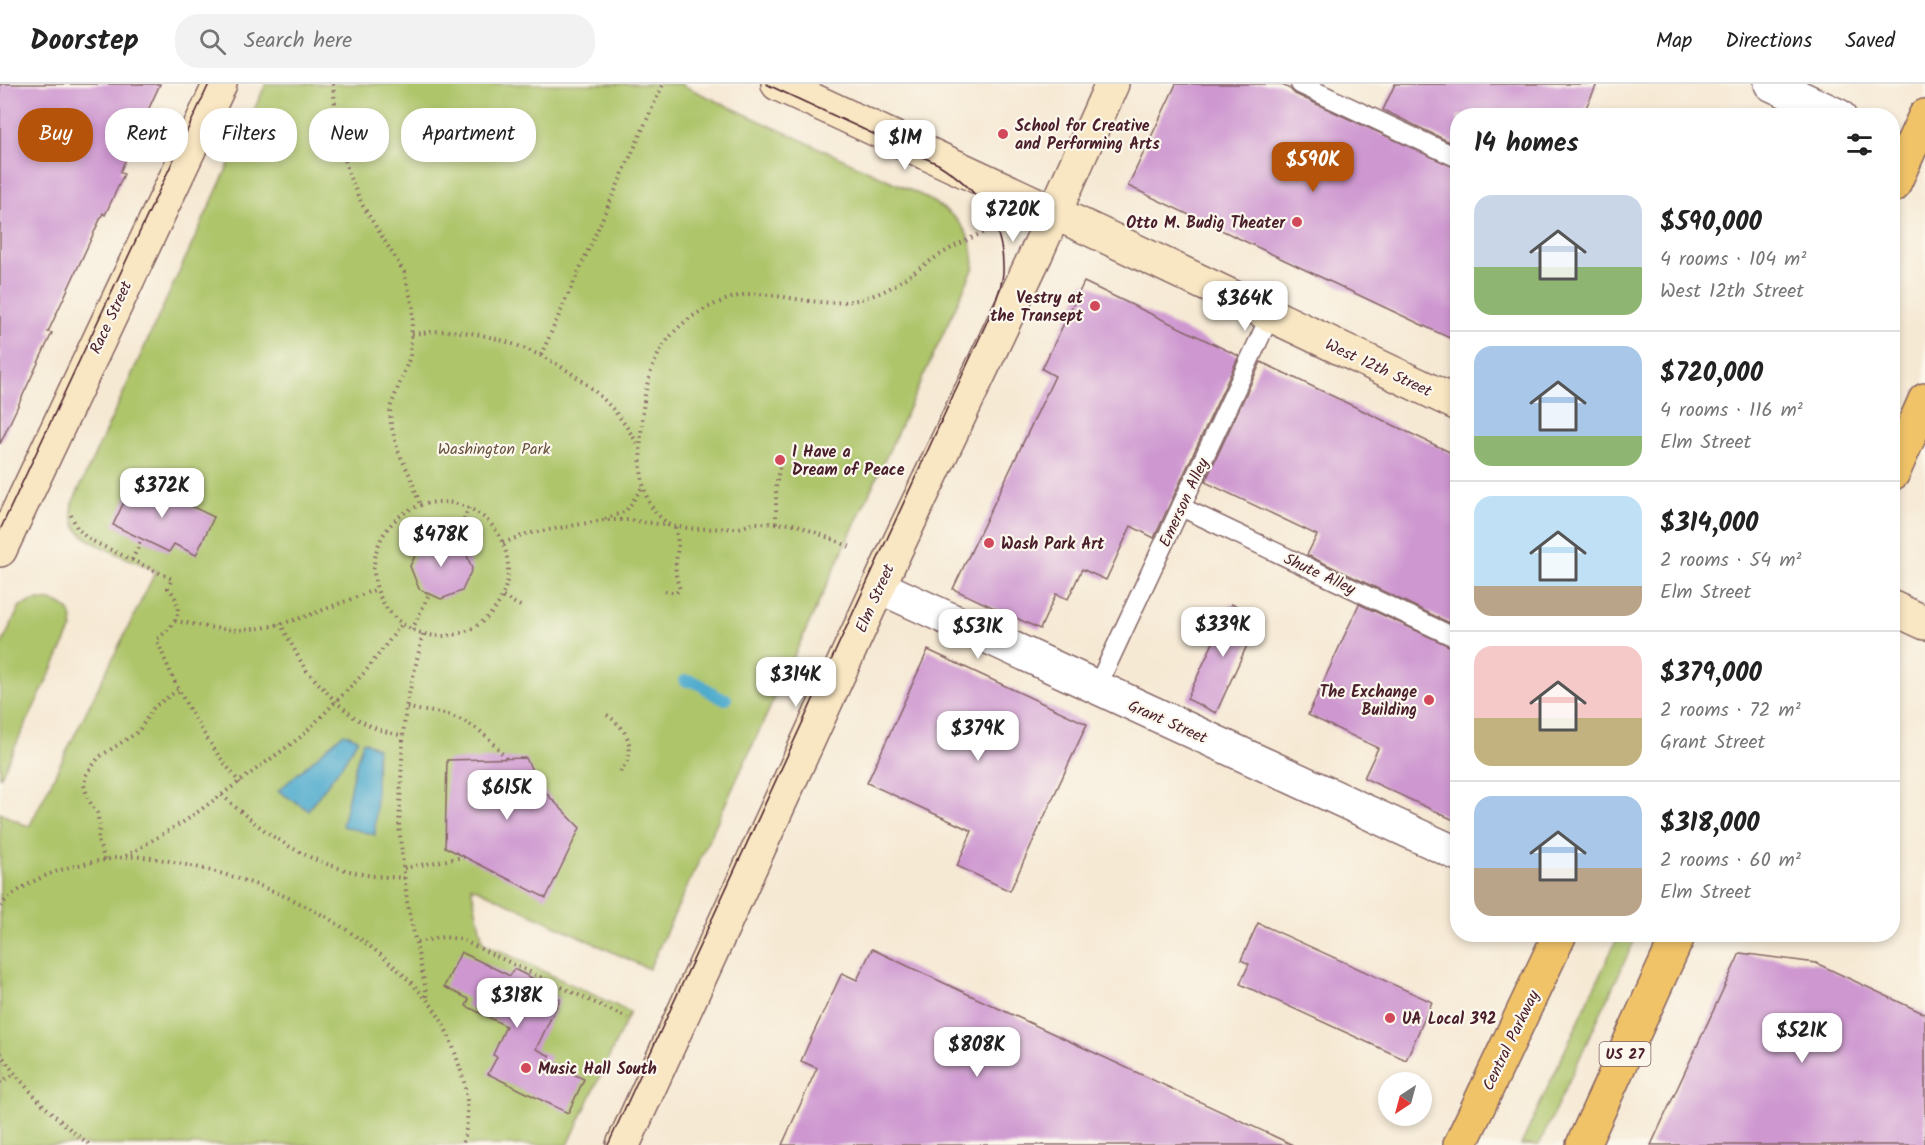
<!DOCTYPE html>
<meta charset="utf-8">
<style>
:root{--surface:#fff;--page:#f2f2f2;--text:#222;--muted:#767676;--line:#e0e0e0;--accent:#b45309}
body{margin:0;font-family:Kalam,sans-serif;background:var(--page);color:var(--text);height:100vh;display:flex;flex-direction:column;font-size:22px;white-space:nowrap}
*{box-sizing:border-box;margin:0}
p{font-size:20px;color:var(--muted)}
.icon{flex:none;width:33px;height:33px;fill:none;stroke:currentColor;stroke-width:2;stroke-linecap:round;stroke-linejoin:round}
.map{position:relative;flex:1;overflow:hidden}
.drawer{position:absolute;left:1450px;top:24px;width:450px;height:834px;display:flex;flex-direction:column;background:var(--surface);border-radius:24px;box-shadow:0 3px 9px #0003}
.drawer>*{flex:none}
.guide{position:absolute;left:18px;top:24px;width:570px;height:54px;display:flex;gap:12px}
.needle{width:39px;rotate:216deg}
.controls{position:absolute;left:1378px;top:988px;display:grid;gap:12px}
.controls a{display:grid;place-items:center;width:54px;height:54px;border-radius:50%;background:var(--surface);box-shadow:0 3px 9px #0003;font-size:30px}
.price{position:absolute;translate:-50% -51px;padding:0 14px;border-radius:12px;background:#fff;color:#222;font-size:20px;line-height:39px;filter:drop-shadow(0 2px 3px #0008)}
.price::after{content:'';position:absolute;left:50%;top:36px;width:18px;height:14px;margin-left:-9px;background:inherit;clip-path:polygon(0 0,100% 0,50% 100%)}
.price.on{background:var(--accent);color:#fff}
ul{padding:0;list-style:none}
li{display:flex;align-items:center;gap:18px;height:150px;padding:0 24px}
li+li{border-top:2px solid var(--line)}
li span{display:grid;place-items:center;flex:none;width:168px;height:120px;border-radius:18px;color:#555}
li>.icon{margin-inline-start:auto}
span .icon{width:72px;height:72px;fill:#fffc;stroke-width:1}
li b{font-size:26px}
h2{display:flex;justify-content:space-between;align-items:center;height:72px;padding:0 24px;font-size:26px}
.tag{padding:0 21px;border-radius:24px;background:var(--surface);box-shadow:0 3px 9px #0003;font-size:21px;line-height:54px}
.tag.on{background:var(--accent);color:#fff}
header{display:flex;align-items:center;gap:36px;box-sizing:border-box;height:84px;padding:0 30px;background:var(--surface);border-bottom:2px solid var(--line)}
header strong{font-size:28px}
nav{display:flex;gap:33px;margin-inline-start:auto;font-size:21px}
.search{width:420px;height:54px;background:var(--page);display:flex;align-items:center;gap:15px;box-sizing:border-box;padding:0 21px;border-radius:24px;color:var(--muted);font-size:22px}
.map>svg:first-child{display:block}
.green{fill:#aec56b;stroke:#7c724b;stroke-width:1.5}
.water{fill:#4fabcd;stroke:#4c657c;stroke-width:1.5}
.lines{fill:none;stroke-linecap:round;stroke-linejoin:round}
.stream{stroke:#4fabcd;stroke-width:12}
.building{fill:#ce97d0}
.lane-casing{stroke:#866666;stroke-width:21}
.street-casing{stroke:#866666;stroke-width:36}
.secondary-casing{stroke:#866666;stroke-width:36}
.primary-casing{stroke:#866666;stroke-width:36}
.path{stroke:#866666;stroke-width:4;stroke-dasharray:1.5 4.5;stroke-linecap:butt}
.lane{stroke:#fff;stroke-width:18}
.street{stroke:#fff;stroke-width:33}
.secondary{stroke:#f9e7c3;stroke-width:33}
.primary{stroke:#f1c369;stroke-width:33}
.tram{stroke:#4a1f2b;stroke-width:1.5}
.poi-dot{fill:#d1495b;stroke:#fbf7ec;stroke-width:2}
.labels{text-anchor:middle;stroke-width:4.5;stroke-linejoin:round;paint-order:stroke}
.shield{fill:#fbf7ec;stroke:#7f6065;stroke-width:1.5}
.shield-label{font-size:15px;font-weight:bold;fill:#4a1f2b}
.poi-label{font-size:16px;font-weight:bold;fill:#4a1f2b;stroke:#fbf7ec;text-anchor:start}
.street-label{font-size:16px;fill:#4a1f2b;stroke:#fbf7ec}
.park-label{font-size:16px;fill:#68513e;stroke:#fbf7ec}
</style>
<header>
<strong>Doorstep</strong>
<div class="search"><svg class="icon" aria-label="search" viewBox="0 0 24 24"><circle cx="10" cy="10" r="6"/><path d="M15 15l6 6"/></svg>Search here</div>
<nav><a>Map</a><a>Directions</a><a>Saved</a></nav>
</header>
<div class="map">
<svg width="1925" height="1061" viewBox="0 0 1925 1061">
<rect width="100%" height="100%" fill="#fbf7ec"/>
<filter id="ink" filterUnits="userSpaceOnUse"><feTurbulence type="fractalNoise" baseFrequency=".0167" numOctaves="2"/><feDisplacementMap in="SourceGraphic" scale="12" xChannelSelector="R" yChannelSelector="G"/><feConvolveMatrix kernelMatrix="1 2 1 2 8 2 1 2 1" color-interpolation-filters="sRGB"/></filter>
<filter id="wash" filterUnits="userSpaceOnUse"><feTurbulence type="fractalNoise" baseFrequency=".008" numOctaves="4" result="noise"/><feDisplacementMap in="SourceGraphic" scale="24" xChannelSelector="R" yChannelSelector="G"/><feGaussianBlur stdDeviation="1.35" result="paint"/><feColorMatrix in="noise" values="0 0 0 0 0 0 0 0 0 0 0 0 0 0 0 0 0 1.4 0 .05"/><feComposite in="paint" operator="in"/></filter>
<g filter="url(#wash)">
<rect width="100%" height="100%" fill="#f6e9d4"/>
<path class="green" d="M266,0H680L923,112C955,131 973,143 974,183L649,885L471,802L483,859L630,928L568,1061H0V729L29,743L156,487C136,476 87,462 76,443C72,435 72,428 72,420Z
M36,516C56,516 75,521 72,544L0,694V564L20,522Z
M1619,850L1637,851L1539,1061H1521Z"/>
<path class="water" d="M344,649L358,655L342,681L308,726L278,707Z
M363,657L377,664L375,751L342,742L354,686Z"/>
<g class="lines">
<path class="stream" d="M685,597C704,596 708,612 726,615"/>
</g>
<g id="blocks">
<path class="building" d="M0,0H160L120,88L124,90L105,131L103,129L48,248L52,249L0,360Z
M1176,0H1280L1290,5L1295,10L1458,85V258L1128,102Z
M1395,0H1597L1582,32H1458V62L1383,26Z
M1084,198L1239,272L1154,454L1131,442L1106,496L1082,485L1068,515L1056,510L1040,545L953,505L1055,292L1042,285Z
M1261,278L1458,372V543L1307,471L1317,451L1205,398Z
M135,395L214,433L196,471L174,460L169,468L113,441Z
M443,452L464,463L472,485L462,507L441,515L419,505L410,482L421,460Z
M1231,520L1260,533L1216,629L1187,615Z
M1359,520L1458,566V738L1364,694L1378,664L1308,631Z
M928,566L1087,640L1010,807L957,782L972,747L867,699Z
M526,674L540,703L580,744L546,814L445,763L447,676Z
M1258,839L1432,918L1406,976L1240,900L1249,880L1241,876Z
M872,865L916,886L1293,1061H782L817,984L801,977L812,952L842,889L857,896Z
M461,868L510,892L514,885L548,902L546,908L560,915L536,965L550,972L548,978L584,995L568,1029L488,990L497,973L493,971L506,942L466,922L469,915L444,903Z
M1740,869L1816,879L1925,930V1061H1651Z"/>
</g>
</g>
<g filter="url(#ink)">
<use href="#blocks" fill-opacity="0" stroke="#866666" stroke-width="1.5"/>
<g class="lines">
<g class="lane-casing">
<path id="lane" d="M1300,0L1458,74
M1181,423L1458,555
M1096,605L1270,232"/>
</g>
<g class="street-casing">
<path id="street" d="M1771,0L1839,32
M880,503L1458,770"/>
</g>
<g class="secondary-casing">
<path id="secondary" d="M778,0L1096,148L1458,320
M0,466L220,0
M1893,524L1925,539
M623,1061L889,480L1036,170L1112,0"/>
</g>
<g class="primary-casing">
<path id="primary" d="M1893,102L1925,32
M1893,389L1925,316
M1460,1061L1560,850
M1583,1061L1679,850"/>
</g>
<path class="path" d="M333,0L338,52L350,94L363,122L404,188L413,223L410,273L390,324L391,341L398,367L411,394L420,421
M412,250C423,249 434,247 444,247C499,247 565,277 603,315C618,329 628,345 640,363
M541,271L663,0
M374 485a67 67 0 1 1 134 0a67 67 0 1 1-134 0Z
M71,431L77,444L88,455L172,495L168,504C187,524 176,541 157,555C176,608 204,655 240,699
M605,435L626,427L643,402
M776,439V403L780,379
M669,441C664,436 657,431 653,425C637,401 640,364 642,336C646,279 666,238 723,217C733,213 746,209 758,210C801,213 830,227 874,211C894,204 903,195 920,184C941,169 964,156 988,147
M453,457L469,424
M503,459L526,450L604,436H629L695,445L739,444L755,439L795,440L853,464
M132,476L142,455
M665,507L676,509L680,505C673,487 676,480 678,462C678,456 676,448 675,442
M503,513L524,524
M175,537C201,541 227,549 253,545C292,541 339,519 377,505
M280,539L305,585L336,618L355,634L377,645L403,652
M412,546L429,510
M423,550L406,623L403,652L399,742L407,817L428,916
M407,623C418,627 429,627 440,629C469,635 489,651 506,675
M607,631C629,646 639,668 618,690
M222,711C267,752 306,779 367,791C379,793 392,793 404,794
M126,772L188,735L302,652L365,588L402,540
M105,776L98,757L100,743L97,729L88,715L84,701L86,691L99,673L138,648L154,623L178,606
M404,784L464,773
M0,822C20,802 43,791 70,783C88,779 106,775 124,773C145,771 170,777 191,782C281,801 367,846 427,916C443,935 452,958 459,981C468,1007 471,1035 462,1061
M417,858L443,853L460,855L627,934
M0,969C25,1006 56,1035 90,1061
M0,998L15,990"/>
<use href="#lane" class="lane"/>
<use href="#street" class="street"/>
<use href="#secondary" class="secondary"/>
<use href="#primary" class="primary"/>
<path class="tram" d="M0,446L209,0
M608,1061L991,229C996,216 1002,203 1003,189C1005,139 978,105 938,80L766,0"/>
</g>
</g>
<g class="poi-dot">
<circle cx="1003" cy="50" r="6"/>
<circle cx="1297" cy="138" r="6"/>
<circle cx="1095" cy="222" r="6"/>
<circle cx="780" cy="376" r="6"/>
<circle cx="989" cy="459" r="6"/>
<circle cx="1429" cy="616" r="6"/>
<circle cx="1390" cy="934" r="6"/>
<circle cx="526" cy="984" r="6"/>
</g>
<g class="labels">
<rect class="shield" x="1599.5" y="958" width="51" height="24" rx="4.5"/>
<g class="shield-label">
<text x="1625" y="975">US 27</text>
</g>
<g class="poi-label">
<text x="1015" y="47">School for Creative<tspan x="1015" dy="18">and Performing Arts</tspan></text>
<text x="1285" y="144" text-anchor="end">Otto M. Budig Theater</text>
<text x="1083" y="219" text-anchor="end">Vestry at<tspan x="1083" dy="18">the Transept</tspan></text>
<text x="792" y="373">I Have a<tspan x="792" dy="18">Dream of Peace</tspan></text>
<text x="1001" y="465">Wash Park Art</text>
<text x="1417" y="613" text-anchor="end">The Exchange<tspan x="1417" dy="18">Building</tspan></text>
<text x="1402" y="940">UA Local 392</text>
<text x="538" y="990">Music Hall South</text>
</g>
<g class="street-label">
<text transform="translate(110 233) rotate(-65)" y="6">Race Street</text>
<text transform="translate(1379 283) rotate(25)" y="6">West 12th Street</text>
<text transform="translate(1183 418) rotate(-65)" y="6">Emerson Alley</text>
<text transform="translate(1320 489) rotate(25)" y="6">Shute Alley</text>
<text transform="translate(874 514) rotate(-66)" y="6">Elm Street</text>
<text transform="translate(1168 637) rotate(24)" y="6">Grant Street</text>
<text transform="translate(1510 956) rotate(-64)" y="6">Central Parkway</text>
</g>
<g class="park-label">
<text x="494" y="370">Washington Park</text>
</g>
</g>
</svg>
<div class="controls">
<a><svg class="needle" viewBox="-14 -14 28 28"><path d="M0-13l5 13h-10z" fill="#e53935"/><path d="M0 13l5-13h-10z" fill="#767676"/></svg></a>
</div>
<b class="price" style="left:905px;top:87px">$1M</b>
<b class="price on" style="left:1313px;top:109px">$590K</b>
<b class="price" style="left:1013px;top:159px">$720K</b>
<b class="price" style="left:1245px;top:248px">$364K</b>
<b class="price" style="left:162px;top:435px">$372K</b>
<b class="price" style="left:441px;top:484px">$478K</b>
<b class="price" style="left:1223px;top:574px">$339K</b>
<b class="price" style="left:978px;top:576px">$531K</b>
<b class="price" style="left:796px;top:624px">$314K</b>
<b class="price" style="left:978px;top:678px">$379K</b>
<b class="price" style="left:507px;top:737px">$615K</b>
<b class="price" style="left:517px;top:945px">$318K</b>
<b class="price" style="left:1802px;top:980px">$521K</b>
<b class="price" style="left:977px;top:994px">$808K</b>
<div class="guide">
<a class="tag on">Buy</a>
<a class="tag">Rent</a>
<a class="tag">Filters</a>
<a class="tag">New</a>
<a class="tag">Apartment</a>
</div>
<section class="drawer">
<h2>14 homes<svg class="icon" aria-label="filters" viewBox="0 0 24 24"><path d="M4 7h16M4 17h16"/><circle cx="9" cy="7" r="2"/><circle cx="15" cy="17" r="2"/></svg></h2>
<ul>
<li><span style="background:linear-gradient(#c9d6e8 60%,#8fb573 0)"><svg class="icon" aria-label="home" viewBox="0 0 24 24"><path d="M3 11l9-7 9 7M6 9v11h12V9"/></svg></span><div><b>$590,000</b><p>4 rooms · 104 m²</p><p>West 12th Street</p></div></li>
<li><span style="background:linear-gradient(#a9c7e8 75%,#8fb573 0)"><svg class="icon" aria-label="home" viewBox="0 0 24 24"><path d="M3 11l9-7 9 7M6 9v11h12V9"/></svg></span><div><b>$720,000</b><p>4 rooms · 116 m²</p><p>Elm Street</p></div></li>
<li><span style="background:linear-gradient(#bfe0f5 75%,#b9a48a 0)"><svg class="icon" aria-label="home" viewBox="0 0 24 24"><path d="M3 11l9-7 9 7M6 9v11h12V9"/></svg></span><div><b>$314,000</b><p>2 rooms · 54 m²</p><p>Elm Street</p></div></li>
<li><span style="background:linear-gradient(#f6c9c9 60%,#c2b280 0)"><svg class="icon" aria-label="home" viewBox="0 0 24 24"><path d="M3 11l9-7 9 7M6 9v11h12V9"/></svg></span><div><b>$379,000</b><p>2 rooms · 72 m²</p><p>Grant Street</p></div></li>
<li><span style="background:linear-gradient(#a9c7e8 60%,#b9a48a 0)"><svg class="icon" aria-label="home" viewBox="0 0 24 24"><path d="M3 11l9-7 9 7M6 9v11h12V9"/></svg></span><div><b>$318,000</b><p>2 rooms · 60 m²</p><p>Elm Street</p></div></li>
</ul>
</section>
</div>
